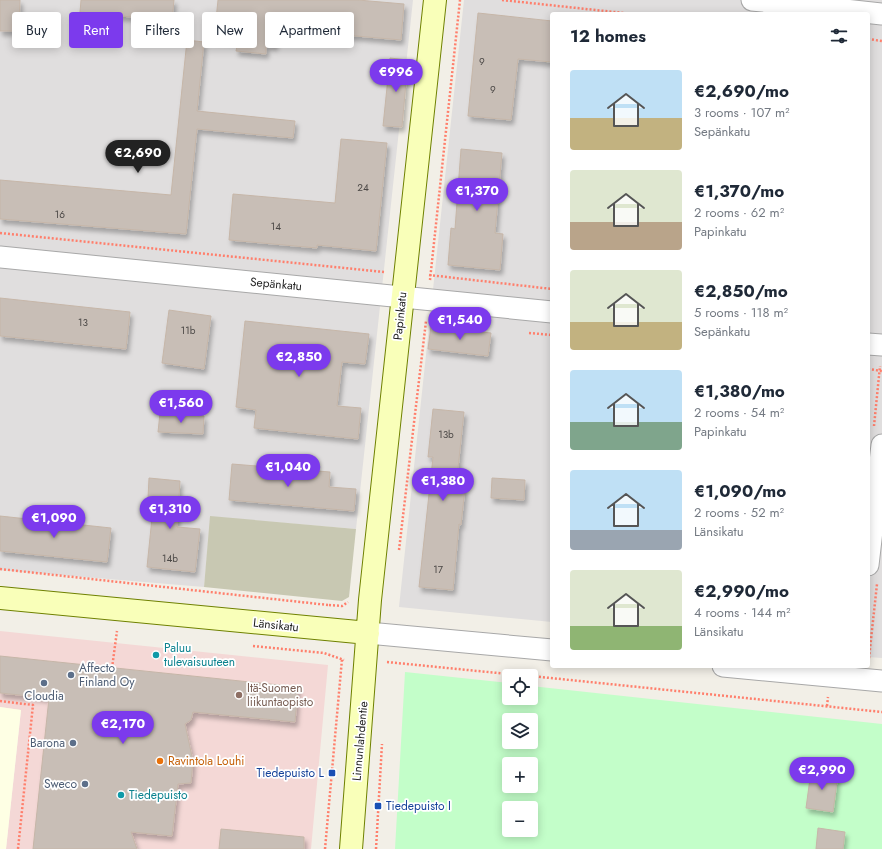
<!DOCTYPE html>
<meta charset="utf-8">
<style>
:root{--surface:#fff;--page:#f2f2f3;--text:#1f2937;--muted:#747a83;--accent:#7c3aed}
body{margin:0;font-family:Jost,sans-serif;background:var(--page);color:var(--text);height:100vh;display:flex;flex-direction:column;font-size:15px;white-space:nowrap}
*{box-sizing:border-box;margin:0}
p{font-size:13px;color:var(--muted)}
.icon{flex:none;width:22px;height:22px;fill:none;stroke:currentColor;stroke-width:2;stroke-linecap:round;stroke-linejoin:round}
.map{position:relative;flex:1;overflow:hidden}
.sheet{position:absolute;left:550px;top:12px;width:320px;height:656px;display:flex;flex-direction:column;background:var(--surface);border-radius:4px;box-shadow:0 2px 10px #0003}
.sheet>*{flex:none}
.top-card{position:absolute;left:12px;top:12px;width:380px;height:36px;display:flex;gap:8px}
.tools{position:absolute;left:502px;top:669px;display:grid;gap:8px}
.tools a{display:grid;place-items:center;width:36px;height:36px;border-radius:4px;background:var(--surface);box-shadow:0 2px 10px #0003;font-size:20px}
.price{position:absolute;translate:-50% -34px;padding:0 9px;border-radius:14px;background:var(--accent);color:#fff;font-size:13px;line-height:26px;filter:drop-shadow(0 1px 2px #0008)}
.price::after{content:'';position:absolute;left:50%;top:24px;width:12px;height:9px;margin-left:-6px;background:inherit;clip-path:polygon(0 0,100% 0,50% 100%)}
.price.current{background:#222;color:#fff}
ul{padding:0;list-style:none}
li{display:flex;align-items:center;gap:12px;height:100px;padding:0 20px}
li span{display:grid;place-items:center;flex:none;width:112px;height:80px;border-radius:4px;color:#555}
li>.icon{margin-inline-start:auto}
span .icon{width:48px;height:48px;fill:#fffc;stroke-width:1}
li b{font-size:17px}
h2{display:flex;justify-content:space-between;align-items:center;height:48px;padding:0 20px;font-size:17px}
.pill{padding:0 14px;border-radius:4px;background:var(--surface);box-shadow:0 2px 10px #0003;font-size:14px;line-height:36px}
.pill.current{background:var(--accent);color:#fff}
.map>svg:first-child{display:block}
.residential{fill:#e0dede}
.commercial{fill:#f4d8d6}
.education{fill:#feffe4}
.construction{fill:#c8c8b2}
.park{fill:#c3fec9;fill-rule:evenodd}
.building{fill:#c8beb6;stroke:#c6b6a8;filter:url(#shadow)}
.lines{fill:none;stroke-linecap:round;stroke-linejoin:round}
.street-casing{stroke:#a8a8a8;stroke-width:23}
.secondary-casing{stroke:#6f8100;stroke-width:24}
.path{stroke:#ff7f6c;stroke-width:2.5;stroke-dasharray:2 2;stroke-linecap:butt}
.street{stroke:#fff;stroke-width:21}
.secondary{stroke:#f9ffb9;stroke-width:22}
.culture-dot{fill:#0f9aa8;stroke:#fff;stroke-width:1.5}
.service-dot{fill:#5c6f8a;stroke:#fff;stroke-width:1.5}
.education-dot{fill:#8d6e63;stroke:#fff;stroke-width:1.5}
.food-dot{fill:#e8710a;stroke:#fff;stroke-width:1.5}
.transit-dot{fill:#1a4fb4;stroke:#fff;stroke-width:1.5}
.labels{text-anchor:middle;stroke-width:3.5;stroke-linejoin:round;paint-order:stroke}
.number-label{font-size:10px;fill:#4b4846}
.street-label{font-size:12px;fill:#212121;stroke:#fff}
.culture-label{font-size:12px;fill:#0d838f;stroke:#fff;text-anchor:start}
.service-label{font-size:12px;fill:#4e5e75;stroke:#fff;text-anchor:end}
.education-label{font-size:12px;fill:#785e54;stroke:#fff;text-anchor:start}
.food-label{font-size:12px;fill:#c56008;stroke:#fff;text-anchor:start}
.transit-label{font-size:12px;fill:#164399;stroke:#fff;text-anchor:end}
</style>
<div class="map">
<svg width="882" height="849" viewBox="0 0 882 849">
<defs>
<filter id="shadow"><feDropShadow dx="2.5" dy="4.5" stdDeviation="2" flood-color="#0004"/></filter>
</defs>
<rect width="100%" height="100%" fill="#f2efe7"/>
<path class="residential" d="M0,0H413L356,529L211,517L204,587L0,570Z
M464,0H882V658L868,657V14H552V622L399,607Z"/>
<path class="commercial" d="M0,631L328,665L311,849H6L21,710L0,707Z"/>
<path class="education" d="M0,707L21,710L6,849H0Z"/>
<path class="construction" d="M210,516L356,529L349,597L342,601L204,587Z"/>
<path class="park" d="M405,672L509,683V698H531V686L882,724V849H395ZM509,720H531V742H509ZM509,764H531V786H509ZM509,808H531V830H509Z"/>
<path class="building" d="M0,0H20L19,31H0Z
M81,0H174L172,21L80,12Z
M218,0H358L404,4L401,40L277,29L275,46L266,45V54L236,51L238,41L214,39Z
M478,13L552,21V62L518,59L511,120L468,116Z
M187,40L204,42L197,111L295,121L293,138L197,129L186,234L0,219V180L171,195Z
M390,58L408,60L402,127L383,126Z
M341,139L387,143L376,251L317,245V248L229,240L233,194L335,203Z
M461,149L502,153L495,233L503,234L500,270L448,265L451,228L455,229Z
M0,298L130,312L126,349L0,336Z
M169,310L211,316L204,369L162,363Z
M245,321L369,334L365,364L342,362L337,406L361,408L358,439L254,428L256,410L236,407Z
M431,326L491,333L488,356L428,349Z
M433,409L464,412L456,487L465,488L461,525L459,524L453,590L419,587L433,457H428Z
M160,413L204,416L203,434L158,432Z
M232,464L330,472L329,487L356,489L354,511L229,500Z
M149,478L180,481L177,527L200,529L195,572L147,567L154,498H148Z
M492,478L525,480L524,500L491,498Z
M0,516L111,528L107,562L0,551Z
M0,656L298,687L295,722L193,712L191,720L185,724L193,761L191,783L178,784L172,836L131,832L137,849H33L49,698L0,693Z
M811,771L838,774L833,812L806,808Z
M818,828L845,832L843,849H816Z
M221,829L304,837V849H219Z"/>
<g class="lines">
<g class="street-casing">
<path id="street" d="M752,0L882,14
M0,257L552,312
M868,344L882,345
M868,565L882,445
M368,633L552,650
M723,666L882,681"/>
</g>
<g class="secondary-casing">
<path id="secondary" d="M0,598L368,633
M351,849L370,600L435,0"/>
</g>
<path class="path" d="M502,0L633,14
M868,39L882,41
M0,233L384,272
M429,275L552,289
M430,280L460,0
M529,333L552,335
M868,369L882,371
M874,426L880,366
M399,550L426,321
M0,569L328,605
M329,605L342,606L348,602
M253,646L324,653L344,660
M869,658L877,584
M387,662L528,676
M112,668L117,631
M531,676L882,712
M0,701L33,705L18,849
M827,706L828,697
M325,849L342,659
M376,849L382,744"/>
<use href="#street" class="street"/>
<use href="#secondary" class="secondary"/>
</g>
<g class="culture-dot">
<circle cx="156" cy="655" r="4"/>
<circle cx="121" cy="795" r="4"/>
</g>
<g class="service-dot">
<circle cx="71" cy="675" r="4"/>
<circle cx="44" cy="683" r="4"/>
<circle cx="73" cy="743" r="4"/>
<circle cx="85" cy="784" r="4"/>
</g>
<circle class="education-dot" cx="239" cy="695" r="4"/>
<circle class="food-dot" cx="160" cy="761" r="4"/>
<g class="transit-dot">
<rect x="328" y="769" width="8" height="8" rx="2"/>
<rect x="374" y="802" width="8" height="8" rx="2"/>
</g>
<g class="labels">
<g class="number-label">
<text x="482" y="65">9</text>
<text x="493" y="93">9</text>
<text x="363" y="191">24</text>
<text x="60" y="218">16</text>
<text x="276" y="230">14</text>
<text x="83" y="326">13</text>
<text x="188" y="334">11b</text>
<text x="446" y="438">13b</text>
<text x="170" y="562">14b</text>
<text x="438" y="573">17</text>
</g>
<g class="street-label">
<text transform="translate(276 284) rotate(5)" y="4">Sepänkatu</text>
<text transform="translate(400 316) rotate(-84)" y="4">Papinkatu</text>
<text transform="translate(276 625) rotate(6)" y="4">Länsikatu</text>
<text transform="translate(360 741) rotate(-85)" y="4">Linnunlahdentie</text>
</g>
<g class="culture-label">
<text x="164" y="652">Paluu<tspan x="164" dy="14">tulevaisuuteen</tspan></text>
<text x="129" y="799">Tiedepuisto</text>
</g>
<g class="service-label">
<text x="79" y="672" text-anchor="start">Affecto<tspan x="79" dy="14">Finland Oy</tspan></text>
<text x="44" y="700" text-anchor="middle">Cloudia</text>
<text x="65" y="747">Barona</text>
<text x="77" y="788">Sweco</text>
</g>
<g class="education-label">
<text x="247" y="692">Itä-Suomen<tspan x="247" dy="14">liikuntaopisto</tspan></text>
</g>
<g class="food-label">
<text x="168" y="765">Ravintola Louhi</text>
</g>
<g class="transit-label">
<text x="324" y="777">Tiedepuisto L</text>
<text x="386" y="810" text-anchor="start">Tiedepuisto I</text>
</g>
</g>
</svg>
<div class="tools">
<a><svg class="icon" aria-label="locate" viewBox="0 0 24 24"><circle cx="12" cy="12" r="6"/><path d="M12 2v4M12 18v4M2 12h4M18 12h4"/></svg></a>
<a><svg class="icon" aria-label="layers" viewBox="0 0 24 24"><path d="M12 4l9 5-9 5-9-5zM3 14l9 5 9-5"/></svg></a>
<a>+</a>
<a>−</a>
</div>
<b class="price" style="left:396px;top:93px">€996</b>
<b class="price current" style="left:138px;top:174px">€2,690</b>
<b class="price" style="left:477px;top:212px">€1,370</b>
<b class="price" style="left:460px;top:341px">€1,540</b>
<b class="price" style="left:299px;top:378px">€2,850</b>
<b class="price" style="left:181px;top:424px">€1,560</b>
<b class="price" style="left:288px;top:488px">€1,040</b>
<b class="price" style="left:443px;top:502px">€1,380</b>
<b class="price" style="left:170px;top:530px">€1,310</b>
<b class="price" style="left:54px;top:539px">€1,090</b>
<b class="price" style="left:123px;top:745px">€2,170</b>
<b class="price" style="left:822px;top:791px">€2,990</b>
<div class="top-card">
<a class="pill">Buy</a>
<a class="pill current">Rent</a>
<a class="pill">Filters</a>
<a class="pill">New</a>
<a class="pill">Apartment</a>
</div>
<section class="sheet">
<h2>12 homes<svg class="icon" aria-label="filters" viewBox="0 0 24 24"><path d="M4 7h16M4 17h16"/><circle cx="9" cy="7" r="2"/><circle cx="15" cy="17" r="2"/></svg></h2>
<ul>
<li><span style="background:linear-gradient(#bfe0f5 60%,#c2b280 0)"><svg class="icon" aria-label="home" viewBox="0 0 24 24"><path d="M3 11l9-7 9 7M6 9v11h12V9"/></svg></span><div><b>€2,690/mo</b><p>3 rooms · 107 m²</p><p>Sepänkatu</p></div></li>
<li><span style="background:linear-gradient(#dfe7d0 65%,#b9a48a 0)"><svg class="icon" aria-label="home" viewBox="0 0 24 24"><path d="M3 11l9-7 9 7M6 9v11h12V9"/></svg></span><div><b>€1,370/mo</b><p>2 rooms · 62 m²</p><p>Papinkatu</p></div></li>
<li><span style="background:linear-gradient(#dfe7d0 65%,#c2b280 0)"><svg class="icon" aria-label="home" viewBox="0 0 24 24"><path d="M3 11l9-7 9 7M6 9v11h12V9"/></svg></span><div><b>€2,850/mo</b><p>5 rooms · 118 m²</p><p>Sepänkatu</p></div></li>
<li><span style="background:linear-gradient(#bfe0f5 65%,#7fa58c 0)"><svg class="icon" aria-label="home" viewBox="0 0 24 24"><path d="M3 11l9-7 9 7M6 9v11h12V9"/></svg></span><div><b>€1,380/mo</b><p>2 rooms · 54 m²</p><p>Papinkatu</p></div></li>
<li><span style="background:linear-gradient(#bfe0f5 75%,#9aa5b1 0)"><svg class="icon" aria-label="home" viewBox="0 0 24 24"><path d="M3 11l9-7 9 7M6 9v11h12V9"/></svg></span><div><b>€1,090/mo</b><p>2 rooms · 52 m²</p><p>Länsikatu</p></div></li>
<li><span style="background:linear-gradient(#dfe7d0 70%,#8fb573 0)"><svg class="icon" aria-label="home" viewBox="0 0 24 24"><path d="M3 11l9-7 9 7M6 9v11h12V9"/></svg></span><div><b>€2,990/mo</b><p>4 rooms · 144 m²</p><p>Länsikatu</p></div></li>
</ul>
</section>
</div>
